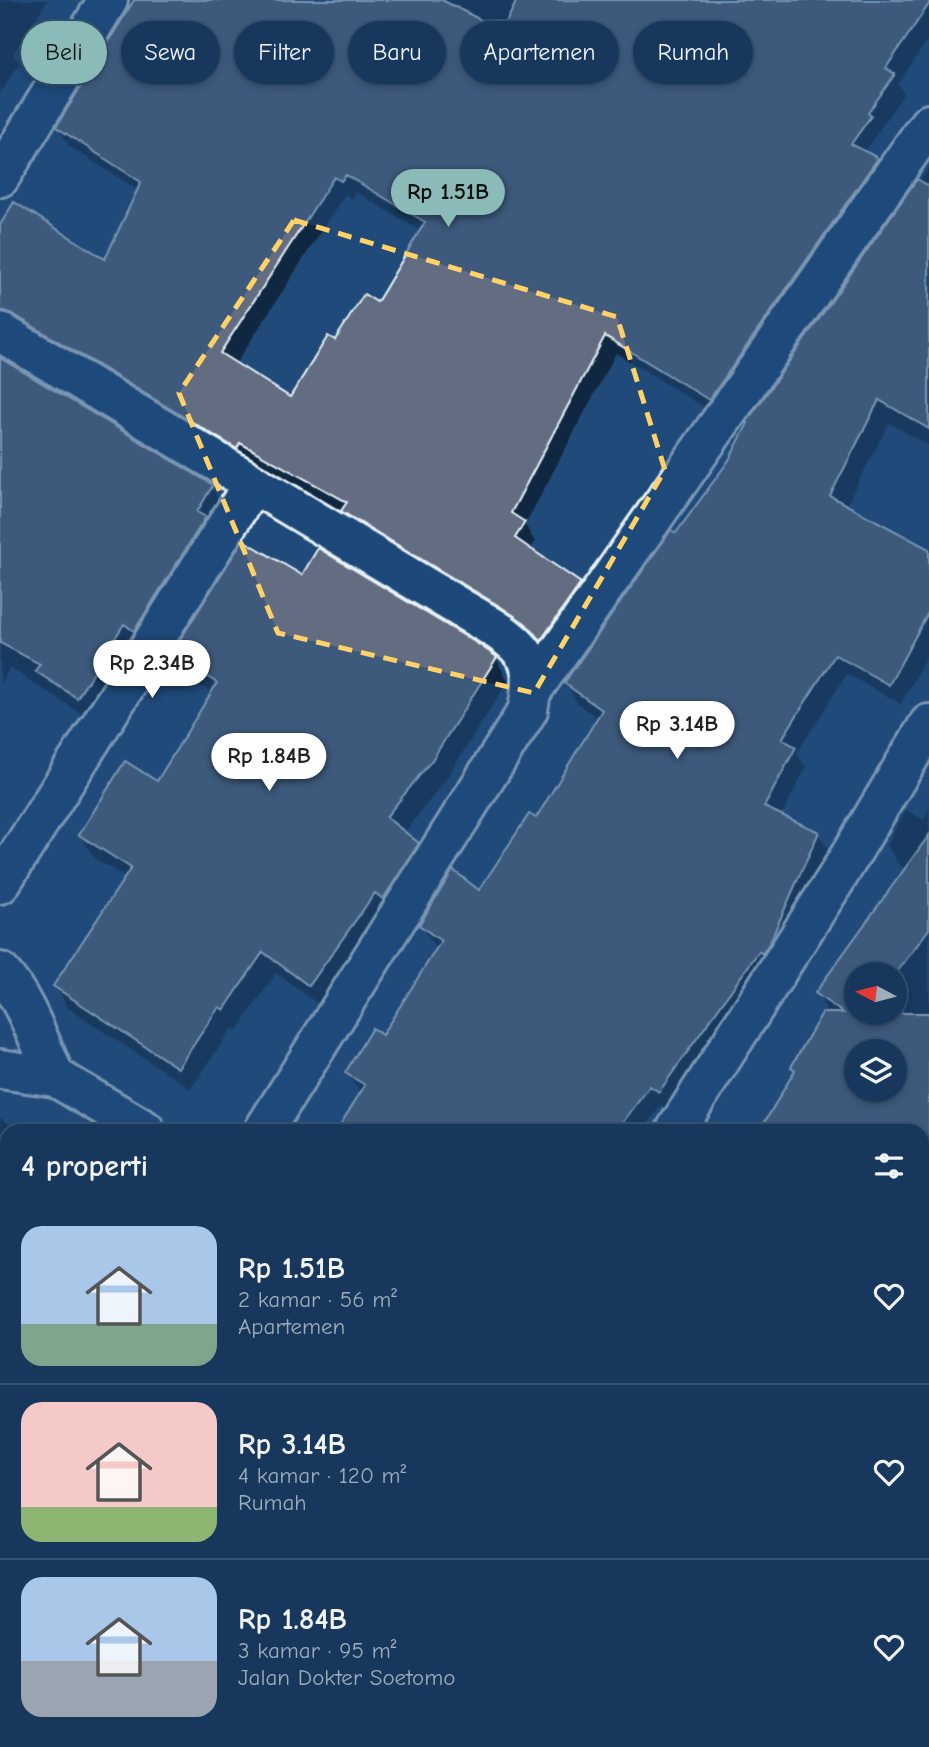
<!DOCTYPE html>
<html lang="id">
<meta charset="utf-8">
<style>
:root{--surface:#17385c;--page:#244365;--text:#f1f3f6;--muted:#9eacbb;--line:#365272;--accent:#8bbbb9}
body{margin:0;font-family:"Comic Neue",sans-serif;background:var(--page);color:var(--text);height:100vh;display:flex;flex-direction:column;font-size:26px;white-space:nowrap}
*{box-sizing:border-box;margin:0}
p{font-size:23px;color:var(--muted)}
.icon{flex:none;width:38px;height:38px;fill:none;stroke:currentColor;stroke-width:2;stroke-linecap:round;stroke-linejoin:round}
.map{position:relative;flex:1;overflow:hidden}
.sheet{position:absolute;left:0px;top:1124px;width:929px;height:625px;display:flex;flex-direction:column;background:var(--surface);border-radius:21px 21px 0 0;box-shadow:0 4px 10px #0003,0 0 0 2px var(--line)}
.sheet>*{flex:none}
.guide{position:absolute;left:21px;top:21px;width:887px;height:63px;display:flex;gap:14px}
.needle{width:46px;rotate:277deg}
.tools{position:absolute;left:844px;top:962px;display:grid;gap:14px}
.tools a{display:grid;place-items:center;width:63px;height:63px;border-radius:50%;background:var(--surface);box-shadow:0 4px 10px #0003,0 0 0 2px var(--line);font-size:35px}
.price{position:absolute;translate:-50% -60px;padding:0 16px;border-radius:24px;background:#fff;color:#222;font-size:23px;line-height:46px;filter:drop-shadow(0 2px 4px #0008)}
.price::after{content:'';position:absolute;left:50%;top:42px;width:21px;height:16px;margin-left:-10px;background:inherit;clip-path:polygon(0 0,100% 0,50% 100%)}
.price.current{background:var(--accent);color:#111}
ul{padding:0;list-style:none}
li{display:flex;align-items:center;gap:21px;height:175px;padding:0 21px}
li+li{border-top:2px solid var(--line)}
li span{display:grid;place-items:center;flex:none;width:196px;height:140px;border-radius:21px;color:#555}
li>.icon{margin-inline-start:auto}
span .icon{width:84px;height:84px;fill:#fffc;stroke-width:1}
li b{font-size:30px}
h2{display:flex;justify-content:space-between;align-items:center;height:84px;padding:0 21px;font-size:30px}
.pill{padding:0 24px;border-radius:32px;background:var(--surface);box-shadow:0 4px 10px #0003,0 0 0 2px var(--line);font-size:24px;line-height:63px}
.pill.current{background:var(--accent);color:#111}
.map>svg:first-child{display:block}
.shadow{fill:#0007;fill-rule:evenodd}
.building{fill:#626d82;stroke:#e8f1f8;stroke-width:2;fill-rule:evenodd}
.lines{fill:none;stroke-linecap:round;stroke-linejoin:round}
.minor-casing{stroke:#e8f1f8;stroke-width:44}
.tertiary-casing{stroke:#e8f1f8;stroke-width:44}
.minor{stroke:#1f4a7a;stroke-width:38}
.tertiary{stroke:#1f4a7a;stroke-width:38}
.marked{fill:none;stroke:#ffd166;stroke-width:5;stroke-dasharray:14 9;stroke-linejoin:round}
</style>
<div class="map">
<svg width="929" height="1747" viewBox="0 0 929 1747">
<rect width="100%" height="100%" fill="#1f4a7a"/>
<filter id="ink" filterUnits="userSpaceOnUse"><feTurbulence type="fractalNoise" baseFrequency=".0143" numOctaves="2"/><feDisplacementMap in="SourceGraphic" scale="14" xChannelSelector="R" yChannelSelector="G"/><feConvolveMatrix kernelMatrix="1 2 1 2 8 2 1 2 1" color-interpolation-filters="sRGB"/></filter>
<g filter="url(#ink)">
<path class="shadow" d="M0,0H48L13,53L19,63L0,94Z
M135,0H929V38L898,84L904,93L758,312L766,317L777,336L720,417L616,353L525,525L535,542L530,550L579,584L590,603L552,657L354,529L343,511L36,339L29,326L0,308V228L105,261L139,191L69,146L58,127ZM356,192L421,231L377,304L335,343L291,400L235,365L345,194L352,199Z
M929,167V446L889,423L846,506L929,551V652L901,704L847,674L797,753L806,768L781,816L818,833L830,854L671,1111L662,1105L643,1130H339L361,1094L347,1073L383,1037L438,949L433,945L421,925L479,893L536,820L599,719L578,704L566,683L730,461L749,423Z
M0,360L212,487L225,509L90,719L10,668L0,684Z
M302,578L496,658L508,681L444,782L404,833L417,844L430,866L322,1007L276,973L237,1031L232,1028L191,1089L68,1008L56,986L126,878L94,858L81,835L157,783L213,693L186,677L173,654Z
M929,808V1382L922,1388V1130H762L795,1073L793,1067L826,1009L817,993L906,869L900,866L887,845L906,810L924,820ZM856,975H894V1013H856ZM856,1052H894V1090H856Z
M0,1118L17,1130H7V1382L0,1392Z
M929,1413V1563L922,1559V1415Z
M0,1618L7,1623V1704L0,1706Z
M922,1724L929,1728V1747H752L755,1741H922Z
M0,1732L7,1733V1741H54L48,1747H0Z
M76,1741H287L281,1747H219L214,1743L212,1747H85Z
M308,1741H338L346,1747H308L310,1743Z
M351,1741H622L619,1747H348Z"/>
<path class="building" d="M134,0H442L502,31L517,0H929V4L886,68L895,74L868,113L871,116L851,144L878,158L709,400L605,336L511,513L525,522L515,538L581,583L541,640L525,623L501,607L341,511L347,502L240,443L237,449L11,313L0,310V225L14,202L105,259L141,182L56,127ZM346,175L425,222L377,302L364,294L335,340L328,336L290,397L220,353L334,177L341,181Z
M917,179L929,186V429L879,400L830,496L929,549V611L889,685L835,655L782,739L796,747L764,807L819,832L770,942L762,954L759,951L659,1092L650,1086L617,1130H337L365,1085L345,1073L372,1028L382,1035L441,941L419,925L453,870L479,890L529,814L536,818L602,710L564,683L671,530L676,533L729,460L748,423H746Z
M0,358L213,485L197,512L206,517L134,631L124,624L77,698L35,671L40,664L0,643Z
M243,540L302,575L318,548L478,644L497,657L432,760L386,817L419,843L383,899L375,893L309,986L263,952L224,1010L219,1007L178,1068L53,986L131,868L79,835L125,761L157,781L217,683L171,654Z
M929,835V929L894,976V975H856V1013H929V1157L922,1152V1130H760L795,1070L791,1067L822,1013H843L815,993ZM856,1052H894V1090H856Z"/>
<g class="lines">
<g class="minor-casing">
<path id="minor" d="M0,177L108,0
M0,332L459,607C481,621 523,640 530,666C534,679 530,697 528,710L264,1130
M531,692L929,124
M0,884L253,484
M676,1130L836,879L929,724
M922,1391L929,1379
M0,1544L7,1533
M0,1705L7,1710
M53,1741L62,1747
M282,1747L286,1741
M706,1747L709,1741"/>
</g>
<g class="tertiary-casing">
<path id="tertiary" d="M0,972C25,998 40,1044 55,1077
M0,1069L55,1077L145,1130
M922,1608L929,1613"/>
</g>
<use href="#minor" class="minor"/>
<use href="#tertiary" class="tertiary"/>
</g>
</g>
<path d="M0 0H929V1747H0ZM294,220L617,317L665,470L534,693L278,633L179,393Z" fill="#1f4a7a" fill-opacity=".55" fill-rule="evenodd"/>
<path class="marked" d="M294,220L617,317L665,470L534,693L278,633L179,393Z"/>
</svg>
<div class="tools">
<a><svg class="needle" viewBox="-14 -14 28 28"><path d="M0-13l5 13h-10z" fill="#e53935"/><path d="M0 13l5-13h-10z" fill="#9eacbb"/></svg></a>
<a><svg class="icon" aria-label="layers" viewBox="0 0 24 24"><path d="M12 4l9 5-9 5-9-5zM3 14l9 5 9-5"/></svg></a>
</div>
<b class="price current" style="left:448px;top:229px">Rp 1.51B</b>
<b class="price" style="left:152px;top:700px">Rp 2.34B</b>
<b class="price" style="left:677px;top:761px">Rp 3.14B</b>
<b class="price" style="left:269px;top:793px">Rp 1.84B</b>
<div class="guide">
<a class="pill current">Beli</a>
<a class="pill">Sewa</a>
<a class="pill">Filter</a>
<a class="pill">Baru</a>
<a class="pill">Apartemen</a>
<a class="pill">Rumah</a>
</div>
<section class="sheet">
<h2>4 properti<svg class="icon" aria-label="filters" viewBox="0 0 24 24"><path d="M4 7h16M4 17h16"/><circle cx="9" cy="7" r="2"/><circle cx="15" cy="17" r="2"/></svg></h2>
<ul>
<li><span style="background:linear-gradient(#a9c7e8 70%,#7fa58c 0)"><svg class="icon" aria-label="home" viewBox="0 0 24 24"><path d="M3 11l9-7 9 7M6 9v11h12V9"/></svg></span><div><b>Rp 1.51B</b><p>2 kamar · 56 m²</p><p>Apartemen</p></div><svg class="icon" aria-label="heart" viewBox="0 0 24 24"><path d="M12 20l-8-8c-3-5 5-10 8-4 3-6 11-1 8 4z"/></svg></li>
<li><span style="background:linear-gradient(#f6c9c9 75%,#8fb573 0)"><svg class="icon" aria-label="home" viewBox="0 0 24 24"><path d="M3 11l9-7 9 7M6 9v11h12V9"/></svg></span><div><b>Rp 3.14B</b><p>4 kamar · 120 m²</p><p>Rumah</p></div><svg class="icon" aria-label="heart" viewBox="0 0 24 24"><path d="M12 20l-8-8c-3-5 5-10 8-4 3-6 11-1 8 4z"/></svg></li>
<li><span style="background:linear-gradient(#a9c7e8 60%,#9aa5b1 0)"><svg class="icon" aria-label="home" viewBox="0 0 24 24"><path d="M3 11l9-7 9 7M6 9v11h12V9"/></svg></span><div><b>Rp 1.84B</b><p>3 kamar · 95 m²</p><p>Jalan Dokter Soetomo</p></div><svg class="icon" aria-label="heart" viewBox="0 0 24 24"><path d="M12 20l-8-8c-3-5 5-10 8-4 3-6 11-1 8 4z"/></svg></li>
</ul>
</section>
</div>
